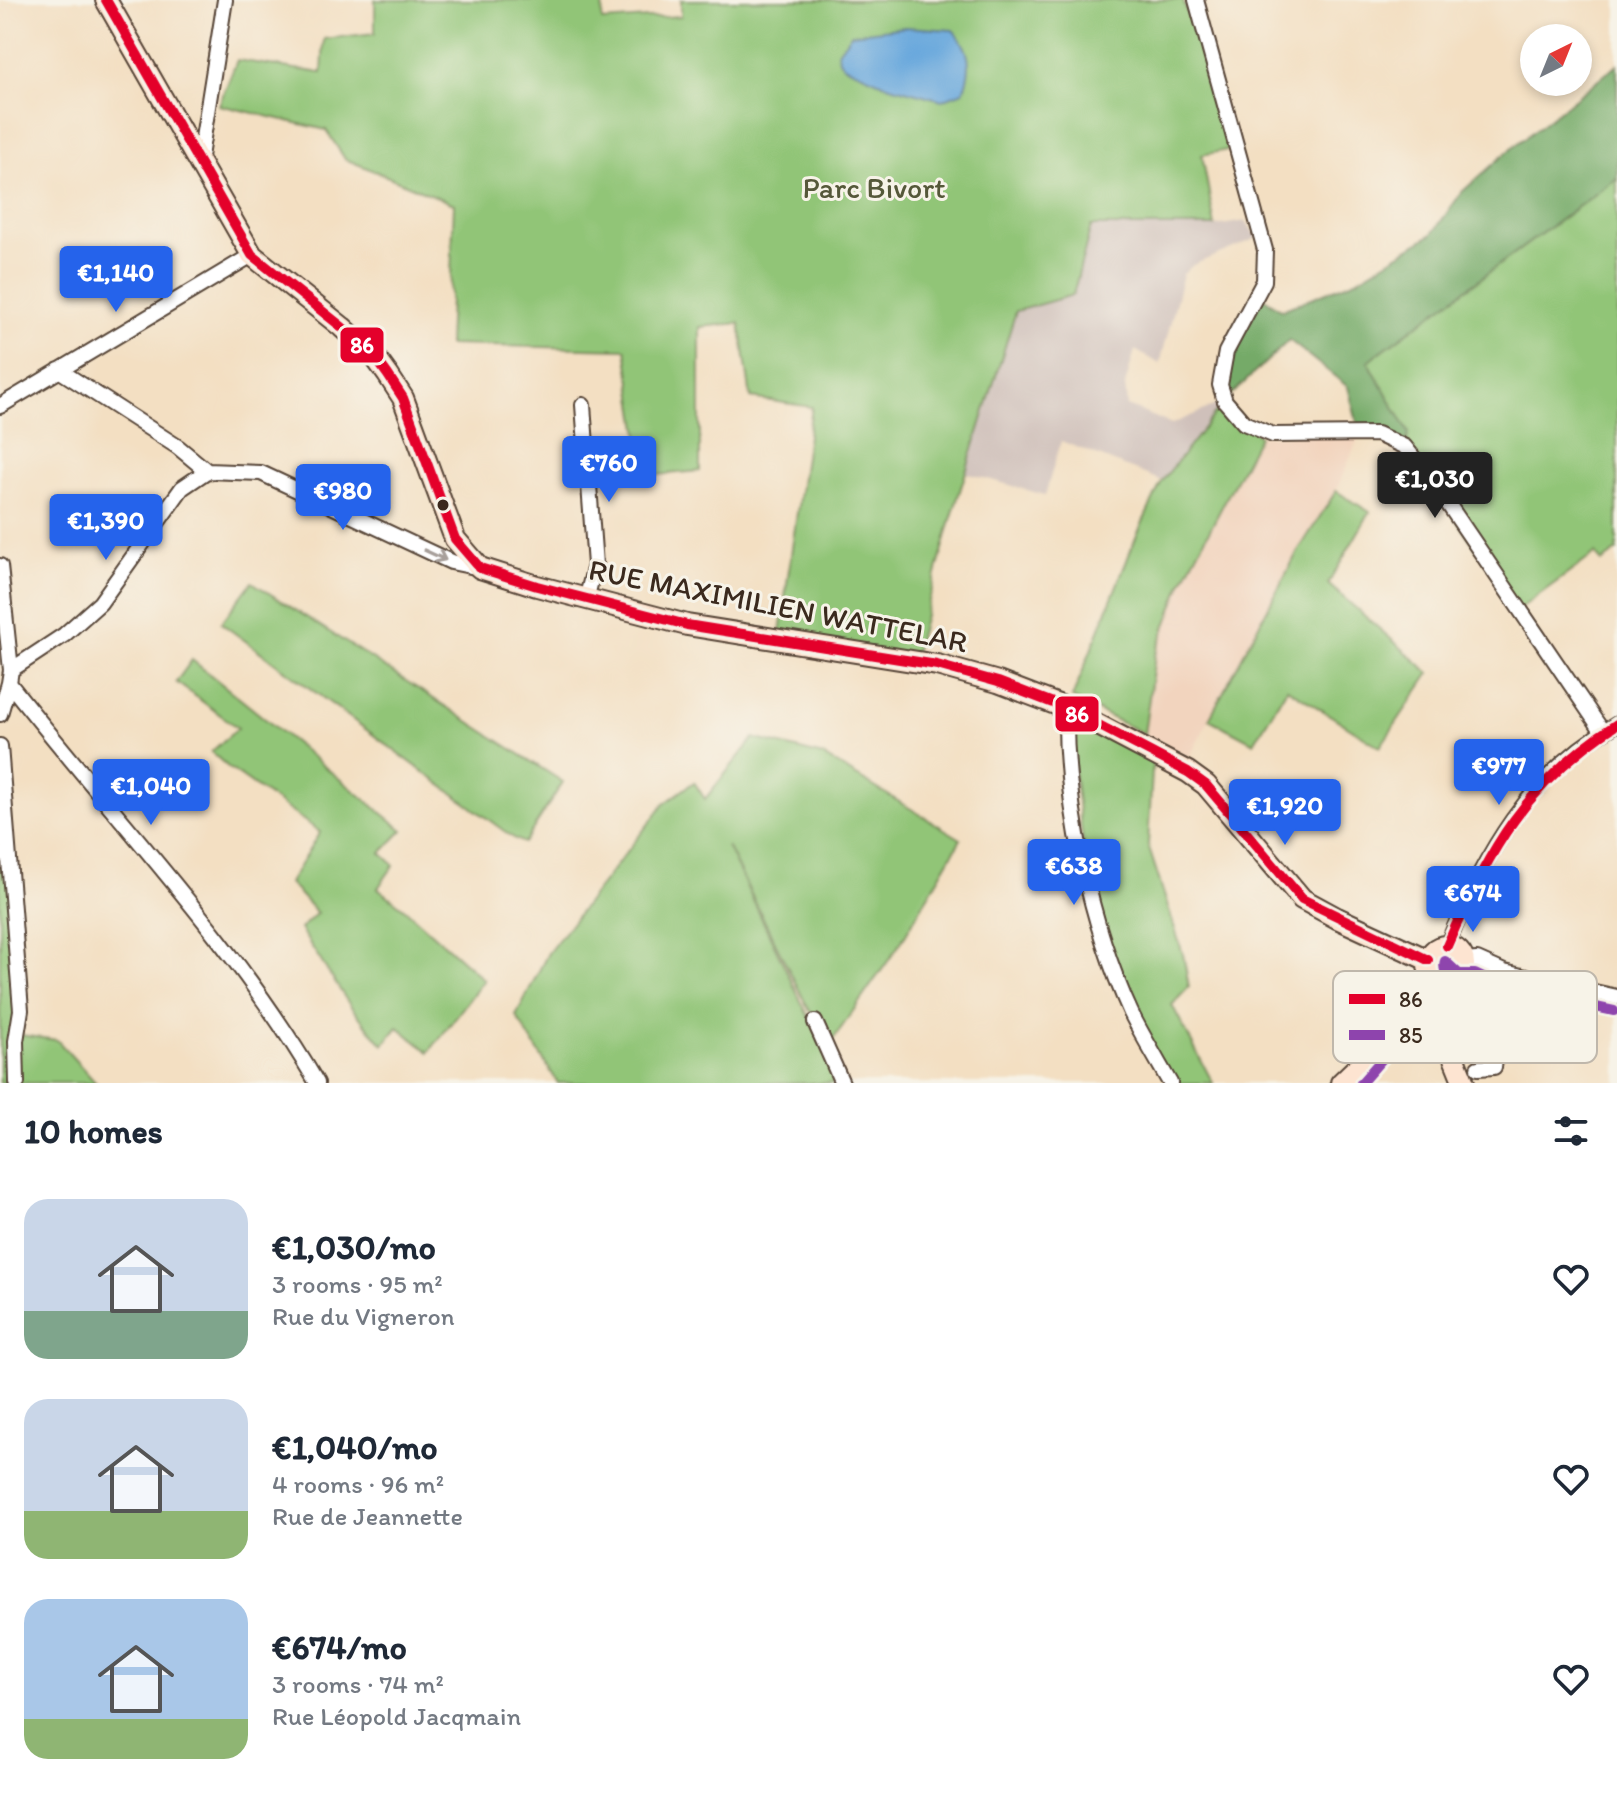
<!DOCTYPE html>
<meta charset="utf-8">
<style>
:root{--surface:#fff;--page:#f6f6f7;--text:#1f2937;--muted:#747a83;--accent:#2563eb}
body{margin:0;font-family:Itim,sans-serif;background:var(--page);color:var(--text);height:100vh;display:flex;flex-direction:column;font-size:30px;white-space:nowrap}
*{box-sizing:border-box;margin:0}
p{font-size:26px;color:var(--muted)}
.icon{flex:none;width:44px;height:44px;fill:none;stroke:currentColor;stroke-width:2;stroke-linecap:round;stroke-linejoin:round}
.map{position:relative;height:1083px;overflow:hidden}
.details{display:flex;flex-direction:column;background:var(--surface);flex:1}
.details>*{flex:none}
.needle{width:52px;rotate:43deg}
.fabs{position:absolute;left:1520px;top:24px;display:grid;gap:16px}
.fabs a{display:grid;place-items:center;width:72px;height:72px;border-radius:50%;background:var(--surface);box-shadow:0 4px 12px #0003;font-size:40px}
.price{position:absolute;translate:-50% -68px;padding:0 18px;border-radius:8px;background:var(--accent);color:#fff;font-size:26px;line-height:52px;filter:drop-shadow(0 2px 4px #0008)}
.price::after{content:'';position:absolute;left:50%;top:48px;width:24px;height:18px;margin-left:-12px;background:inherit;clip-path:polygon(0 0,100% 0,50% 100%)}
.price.current{background:#222;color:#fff}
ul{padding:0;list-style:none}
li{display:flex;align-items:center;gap:24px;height:200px;padding:0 24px}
li span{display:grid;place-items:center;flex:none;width:224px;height:160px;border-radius:24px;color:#555}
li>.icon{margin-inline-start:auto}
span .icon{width:96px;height:96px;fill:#fffc;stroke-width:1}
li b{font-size:34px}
h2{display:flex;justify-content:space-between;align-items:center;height:96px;padding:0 24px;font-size:34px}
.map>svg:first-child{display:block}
.built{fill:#f2d4be}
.industrial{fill:#cfc0ba}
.green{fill:#91c577;stroke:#66784a;stroke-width:2}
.forest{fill:#74aa68;stroke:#586a43;stroke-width:2}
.water{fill:#6aa9dd;stroke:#526a7e;stroke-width:2}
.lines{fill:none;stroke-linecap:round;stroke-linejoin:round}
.street-casing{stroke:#574537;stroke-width:18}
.secondary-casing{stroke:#574537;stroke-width:24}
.street{stroke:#fff;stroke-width:14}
.secondary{stroke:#fde4d1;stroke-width:20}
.bus-1-casing{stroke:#f7f3e8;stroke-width:16}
.bus-2-casing{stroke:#f7f3e8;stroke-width:16}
.bus-1{stroke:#e4002b;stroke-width:10}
.bus-2{stroke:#8e44ad;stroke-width:10}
.oneway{stroke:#a79f9a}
.bus-dot{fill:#3b2a1e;stroke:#f7f3e8;stroke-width:3}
.labels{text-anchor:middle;stroke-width:6;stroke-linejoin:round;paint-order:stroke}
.park-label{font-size:30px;fill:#555839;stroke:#f7f3e8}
.street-label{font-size:30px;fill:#3b2a1e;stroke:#f7f3e8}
.key{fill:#f7f3e8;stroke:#bfb7ab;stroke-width:2}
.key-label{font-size:22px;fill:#3b2a1e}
.line-badge{stroke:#f7f3e8;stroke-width:3}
.badge-label{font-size:22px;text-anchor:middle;font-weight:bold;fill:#fff}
</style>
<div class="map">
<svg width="1617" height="1083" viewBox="0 0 1617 1083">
<rect width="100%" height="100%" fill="#f7f3e8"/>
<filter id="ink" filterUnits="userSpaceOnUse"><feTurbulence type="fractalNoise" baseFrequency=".0125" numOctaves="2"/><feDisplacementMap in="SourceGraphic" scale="16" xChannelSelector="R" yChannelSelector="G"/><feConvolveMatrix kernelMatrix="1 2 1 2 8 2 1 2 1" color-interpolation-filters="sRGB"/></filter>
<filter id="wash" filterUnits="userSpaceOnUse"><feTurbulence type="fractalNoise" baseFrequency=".006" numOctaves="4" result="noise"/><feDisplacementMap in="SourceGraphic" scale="32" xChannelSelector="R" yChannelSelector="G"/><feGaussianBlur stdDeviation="1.8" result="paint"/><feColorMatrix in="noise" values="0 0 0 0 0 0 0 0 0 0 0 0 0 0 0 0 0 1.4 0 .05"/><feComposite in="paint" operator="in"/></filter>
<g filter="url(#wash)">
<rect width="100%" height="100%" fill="#f3dfc2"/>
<path class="built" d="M1360,434L1336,491L1297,553L1189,758L1144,734L1155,655L1182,583L1260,436Z"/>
<path class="industrial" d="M1246,221L1257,238L1193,265L1183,274L1160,364L1135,350L1125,385L1127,406L1172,424L1225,401L1162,481L1061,441L1045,495L966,473L1016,311L1073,295L1091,226H1215Z"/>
<path class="green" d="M375,0H603L602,21L681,16V0H1183L1232,149L1202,155L1215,226H1091L1073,295L1016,311L950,523L914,656L779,640L812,407L751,398L740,323L700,327V471L645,476L626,349L448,345L454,204L345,159L326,130L219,105L237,60L322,73L324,39L375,33Z
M1617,178V551L1602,562L1595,554L1519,609L1405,447L1368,361Z
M1225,401L1259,436L1182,583L1155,655L1144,734L1072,698L1137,535L1162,481Z
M1336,491L1370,512L1328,584L1430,673L1380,747L1287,688L1254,743L1209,719L1297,553Z
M252,582L563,782L524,843L515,839L221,623Z
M192,660L403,830L381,853L394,865L378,888L405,909L484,980L429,1052L398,1027L383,1045L351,1007L300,929L317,913L289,883L320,832L229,768L211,752L238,728L176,682Z
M1066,708L1153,754L1148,845L1183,954L1189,987L1172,1005L1213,1083H1171L1119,983L1088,883Z
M754,738L823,756L961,839L900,944L832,1041L808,1008L727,846L840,1083H558L516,1016L548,953L664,804L694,782L705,799Z
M0,746L20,1035L57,1040L96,1083H0Z"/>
<path class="forest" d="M1617,65V178L1368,361L1409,433L1405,447L1360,434L1348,387L1289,340L1225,401L1224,362L1257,293L1282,310L1356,280L1432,234L1462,192L1507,152Z"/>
<path class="water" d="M905,27L953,30C971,49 973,68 963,92L942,100L890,86L844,66L839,60L838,52L851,34Z"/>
</g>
<g filter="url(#ink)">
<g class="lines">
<g class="street-casing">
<path id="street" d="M1196,0L1265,250L1264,281L1226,352L1220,385L1225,401L1244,423L1273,435L1377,434L1405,447L1436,486L1603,732
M199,163L225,0
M59,370L178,447L207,471L261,473L451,562L480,568
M583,405L595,565L586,600
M0,406L252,255
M0,566L11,670L9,683C112,815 232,938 317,1083
M11,670L64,635L100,603L182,488L207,471
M1066,708C1064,804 1091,926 1131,1013C1143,1037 1157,1060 1170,1083
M0,714L9,683
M0,746L21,1010L16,1041L17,1083
M1447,946C1483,856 1530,773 1617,724
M1464,961L1477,960L1504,972L1617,997
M815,1022L842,1083
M1478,1068L1494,1067C1496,1049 1502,1032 1488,1019L1485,980L1490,966"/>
</g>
<g class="secondary-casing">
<path id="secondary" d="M106,0L252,255L342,327L375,357L388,375L403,398L455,539L480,568L537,586L687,625L937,665L998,682L1066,708L1188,772L1206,785L1302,899L1337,918L1428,960
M1428 964a18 18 0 1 1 36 0a18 18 0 1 1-36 0Z
M1444,982L1433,1006L1464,1083
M1341,1083L1364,1061L1434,978"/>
</g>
<use href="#street" class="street"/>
<use href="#secondary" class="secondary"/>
<g class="bus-1-casing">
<path id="bus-1" d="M106,0L252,255L342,327L375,357L388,375L403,398L455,539L480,568L537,586L687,625L937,665L998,682L1066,708L1188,772L1206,785L1302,899L1428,960
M1447,946C1488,850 1527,782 1617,724"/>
</g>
<g class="bus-2-casing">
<path id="bus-2" d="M1361,1083L1446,986C1450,976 1441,968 1445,961L1459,974H1475L1501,986L1614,1011"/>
</g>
<use href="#bus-1" class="bus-1"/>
<use href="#bus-2" class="bus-2"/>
</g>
<defs><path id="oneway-shaft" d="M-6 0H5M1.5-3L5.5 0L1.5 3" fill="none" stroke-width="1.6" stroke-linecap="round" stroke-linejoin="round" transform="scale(2)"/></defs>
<use class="oneway" href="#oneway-shaft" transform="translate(435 555) rotate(25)"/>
</g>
<circle class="bus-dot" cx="443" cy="505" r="7"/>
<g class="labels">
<g class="park-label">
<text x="874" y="198">Parc Bivort</text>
</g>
<g class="street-label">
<text transform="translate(778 606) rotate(11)" y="10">RUE MAXIMILIEN WATTELAR</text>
</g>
</g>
<rect x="1333" y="971" width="264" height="92" rx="12" class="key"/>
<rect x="1349" y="994" width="36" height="10" fill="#e4002b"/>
<rect x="1349" y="1030" width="36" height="10" fill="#8e44ad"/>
<g class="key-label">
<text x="1399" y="1007">86</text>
<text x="1399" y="1043">85</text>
</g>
<g class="line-badge">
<rect x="339" y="326" width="46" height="38" rx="8" fill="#e4002b"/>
<rect x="1054" y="695" width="46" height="38" rx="8" fill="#e4002b"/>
</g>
<g class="badge-label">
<text x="362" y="353">86</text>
<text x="1077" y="722">86</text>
</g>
</svg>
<div class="fabs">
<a><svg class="needle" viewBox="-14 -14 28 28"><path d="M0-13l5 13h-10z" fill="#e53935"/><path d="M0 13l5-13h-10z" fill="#747a83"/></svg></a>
</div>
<b class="price" style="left:116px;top:314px">€1,140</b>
<b class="price" style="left:609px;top:504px">€760</b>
<b class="price current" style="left:1435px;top:520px">€1,030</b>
<b class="price" style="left:343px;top:532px">€980</b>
<b class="price" style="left:106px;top:562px">€1,390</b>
<b class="price" style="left:1499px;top:807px">€977</b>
<b class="price" style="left:151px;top:827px">€1,040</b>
<b class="price" style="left:1285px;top:847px">€1,920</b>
<b class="price" style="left:1074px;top:907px">€638</b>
<b class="price" style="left:1473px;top:934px">€674</b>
</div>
<section class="details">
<h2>10 homes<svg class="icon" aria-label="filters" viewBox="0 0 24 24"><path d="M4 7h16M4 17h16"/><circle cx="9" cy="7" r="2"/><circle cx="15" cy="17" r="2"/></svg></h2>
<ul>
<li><span style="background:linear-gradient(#c9d6e8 70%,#7fa58c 0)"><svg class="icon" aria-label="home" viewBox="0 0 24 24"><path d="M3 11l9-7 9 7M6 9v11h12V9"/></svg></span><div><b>€1,030/mo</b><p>3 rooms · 95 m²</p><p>Rue du Vigneron</p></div><svg class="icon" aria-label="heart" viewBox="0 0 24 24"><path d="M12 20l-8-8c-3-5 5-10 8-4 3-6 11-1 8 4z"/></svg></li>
<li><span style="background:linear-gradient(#c9d6e8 70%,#8fb573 0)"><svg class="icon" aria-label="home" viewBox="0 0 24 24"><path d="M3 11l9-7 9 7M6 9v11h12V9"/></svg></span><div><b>€1,040/mo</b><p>4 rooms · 96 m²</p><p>Rue de Jeannette</p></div><svg class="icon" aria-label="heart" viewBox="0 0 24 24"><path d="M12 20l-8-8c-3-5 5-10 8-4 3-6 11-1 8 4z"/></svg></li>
<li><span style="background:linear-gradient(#a9c7e8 75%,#8fb573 0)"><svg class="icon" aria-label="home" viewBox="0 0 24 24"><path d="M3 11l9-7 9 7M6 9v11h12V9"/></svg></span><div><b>€674/mo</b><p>3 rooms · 74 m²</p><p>Rue Léopold Jacqmain</p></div><svg class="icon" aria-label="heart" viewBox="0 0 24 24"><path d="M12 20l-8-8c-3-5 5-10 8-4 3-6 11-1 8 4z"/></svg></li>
</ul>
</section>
